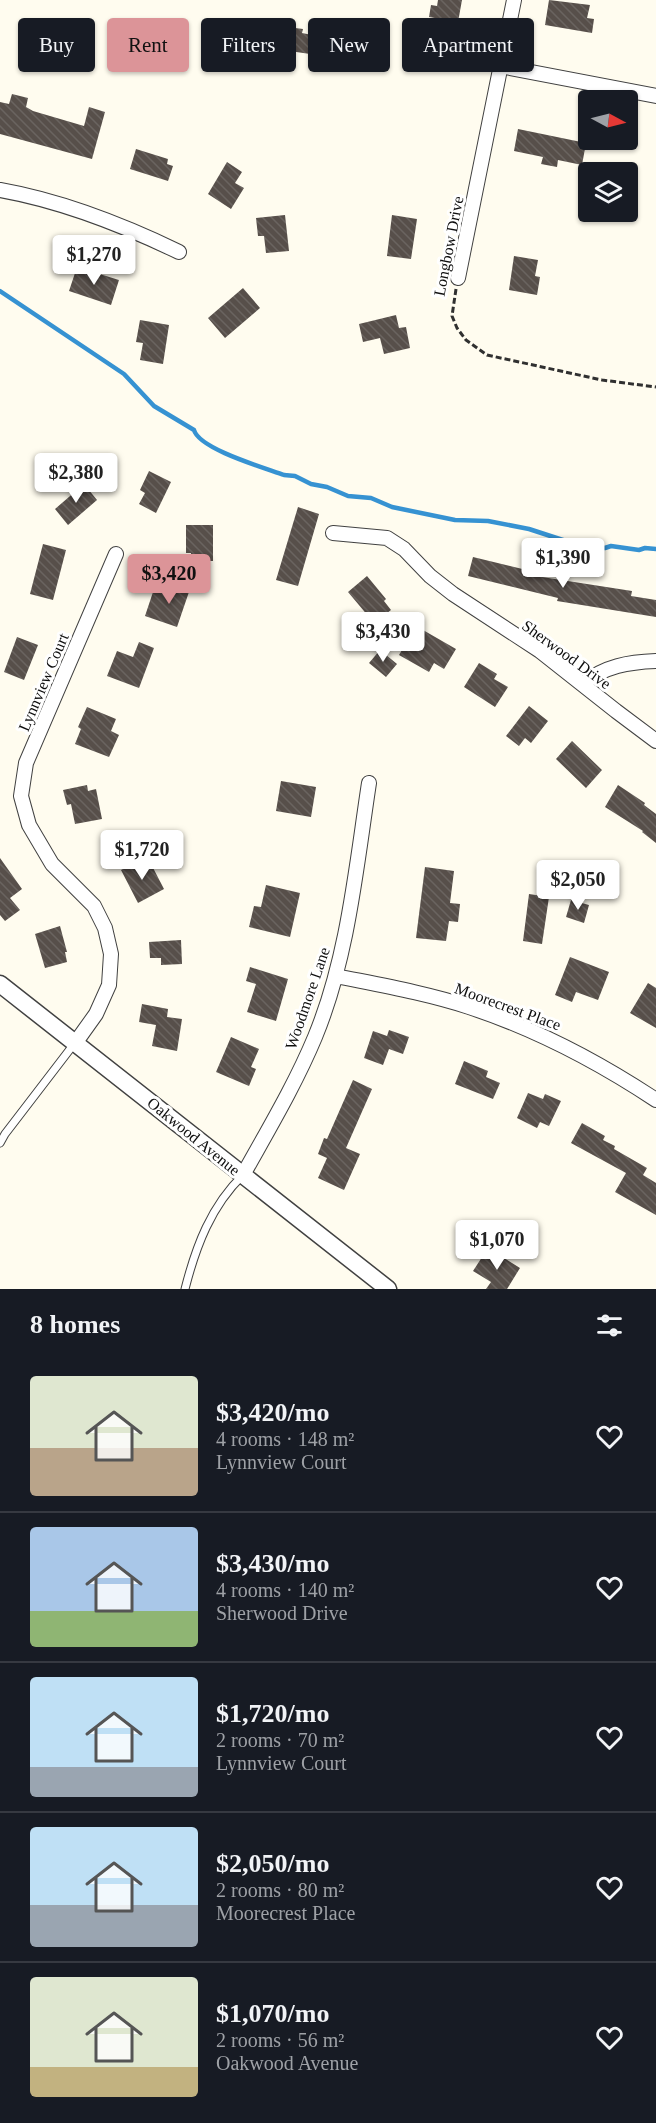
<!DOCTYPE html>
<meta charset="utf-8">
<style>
:root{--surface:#171b24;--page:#242831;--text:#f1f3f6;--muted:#9ea1a6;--line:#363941;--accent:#dc9498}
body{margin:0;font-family:Georgia,serif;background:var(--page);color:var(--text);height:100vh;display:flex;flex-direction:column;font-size:22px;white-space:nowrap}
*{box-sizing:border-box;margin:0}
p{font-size:20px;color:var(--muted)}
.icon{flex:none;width:33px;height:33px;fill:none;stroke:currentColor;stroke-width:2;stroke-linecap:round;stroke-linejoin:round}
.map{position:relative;height:1289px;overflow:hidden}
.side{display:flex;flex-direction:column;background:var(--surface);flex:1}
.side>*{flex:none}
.top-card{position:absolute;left:18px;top:18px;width:621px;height:54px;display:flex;gap:12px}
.needle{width:39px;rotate:97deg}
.buttons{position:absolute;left:578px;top:90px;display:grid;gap:12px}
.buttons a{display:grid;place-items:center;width:60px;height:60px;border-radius:6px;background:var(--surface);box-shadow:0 2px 4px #0004;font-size:30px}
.price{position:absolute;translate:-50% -51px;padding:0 14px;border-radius:6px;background:#fff;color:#222;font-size:20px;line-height:39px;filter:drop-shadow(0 2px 3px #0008)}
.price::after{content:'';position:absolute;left:50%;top:36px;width:18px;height:14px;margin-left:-9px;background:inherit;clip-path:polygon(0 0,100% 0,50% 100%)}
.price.on{background:var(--accent);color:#111}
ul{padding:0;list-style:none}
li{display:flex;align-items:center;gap:18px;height:150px;padding:0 30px}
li+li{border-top:2px solid var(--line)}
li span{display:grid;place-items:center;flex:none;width:168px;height:120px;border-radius:6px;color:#555}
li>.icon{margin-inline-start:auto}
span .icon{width:72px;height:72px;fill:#fffc;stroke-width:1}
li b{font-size:26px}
h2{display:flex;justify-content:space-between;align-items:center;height:72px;padding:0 30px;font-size:26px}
.tag{padding:0 21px;border-radius:6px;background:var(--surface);box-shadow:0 2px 4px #0004;font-size:21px;line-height:54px}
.tag.on{background:var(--accent);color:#111}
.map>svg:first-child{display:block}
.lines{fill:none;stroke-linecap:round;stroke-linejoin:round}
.stream{stroke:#3692d2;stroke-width:4.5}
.building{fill:url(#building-back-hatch)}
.service-casing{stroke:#414141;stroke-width:9}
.minor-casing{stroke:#414141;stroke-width:16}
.tertiary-casing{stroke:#414141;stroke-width:19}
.path{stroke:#303030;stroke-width:3;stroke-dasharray:6 3;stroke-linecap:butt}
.service{stroke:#fff;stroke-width:7}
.minor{stroke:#fff;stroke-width:14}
.tertiary{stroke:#fff;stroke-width:16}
.labels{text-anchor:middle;stroke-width:6;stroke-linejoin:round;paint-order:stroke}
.street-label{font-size:16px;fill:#0e0e0e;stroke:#fff}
</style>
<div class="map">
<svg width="656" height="1289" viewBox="0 0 656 1289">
<defs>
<pattern id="building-back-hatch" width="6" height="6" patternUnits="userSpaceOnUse" patternTransform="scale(1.5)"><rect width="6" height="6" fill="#574f4a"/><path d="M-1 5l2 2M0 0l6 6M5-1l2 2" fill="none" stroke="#6a6460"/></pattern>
</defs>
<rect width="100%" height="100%" fill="#fffcef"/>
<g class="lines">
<path class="stream" d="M0,291L124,374L154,406L194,430C199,449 265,468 284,475L295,476L311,484L327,487L348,496L371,498L392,507L455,520L488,521L529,529L572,543L605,548L611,546L639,550L645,548L656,549"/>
</g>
<path class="building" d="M438,0H462L458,22L429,17L431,5L437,6Z
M549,0L590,5L587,18L594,19L592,33L545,25Z
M280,26L303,29L302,33L312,35L310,54L276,49Z
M12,94L28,98L26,107L33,111L84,126L89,107L105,112L92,159L0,134V102L9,104Z
M518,129L586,143L582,165L558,160L557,167L541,164L543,157L514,151Z
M136,149L168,159L167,164L173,166L168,181L130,169Z
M227,162L242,172L235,183L244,188L231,209L208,194Z
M285,215L289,251L266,253L264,236H258L256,218Z
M392,215L417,219L411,259L387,256Z
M514,256L538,260L535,276L540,277L537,295L509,290Z
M77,267L119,280L111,305L69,291Z
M243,288L260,308L225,338L208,318Z
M396,315L399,328L406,327L410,348L384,354L380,338L363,342L359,324Z
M140,320L169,325L163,364L140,360L143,343L136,342Z
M149,471L171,482L156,513L139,504L145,493L140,490Z
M84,484L97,500L68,525L55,509Z
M298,507L319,514L298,586L276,580Z
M186,525H213V561H191V553H186Z
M43,544L66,550L53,600L30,594Z
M473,557L543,574L542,577L632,591L631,596L656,600V617L557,601L558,598L468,576Z
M367,576L386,599L384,601L391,610L374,623L348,592Z
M176,581L191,586L177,627L145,616L154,589L171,595Z
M416,626L456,649L444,669L434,663L429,672L399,655Z
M17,637L38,645L24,680L4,672Z
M139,642L154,648L139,688L107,676L117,651L133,657Z
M380,650L397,664L386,677L369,663Z
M479,663L497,674L494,679L508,687L495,707L464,687Z
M529,706L548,721L531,743L525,738L519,746L506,736Z
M87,707L116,719L111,731L119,735L109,757L75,744L81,729L78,727Z
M572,741L602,770L586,788L556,759Z
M281,781L316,787L311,817L276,811Z
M87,785L88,791L96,789L102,819L75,824L71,804L67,805L63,790Z
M618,785L645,803L644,805L656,814V843L642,832L643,831L605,807Z
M0,858L22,889L10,898L20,910L5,921L0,915Z
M140,860L143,866L150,862L164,889L138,903L121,870Z
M425,867L454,871L450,903L460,904L458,922L449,921L446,941L416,938Z
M266,885L300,893L290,937L249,927L254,906L261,907Z
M529,894L549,897L542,944L523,941Z
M571,900L589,905L584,923L566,917Z
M60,926L67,952H65L67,962L45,968L35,934Z
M181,940L182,964L161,965V958H150L149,942Z
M570,957L609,972L598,1000L576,992L572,1002L555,995Z
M250,967L288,979L276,1021L247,1012L256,984L246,981Z
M648,983L656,988V1028L630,1013Z
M142,1004L168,1009L167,1017L182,1019L177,1051L152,1046L156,1025L139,1022Z
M389,1030L409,1037L403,1054L389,1049L383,1065L364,1058L373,1031L387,1036Z
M231,1037L259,1049L251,1067L256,1069L249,1086L216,1072Z
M464,1061L488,1071L486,1077L500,1083L493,1099L455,1084Z
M353,1080L372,1089L346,1148L360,1154L344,1190L318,1178L327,1158L318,1154L324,1138L327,1139Z
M528,1093L543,1099L545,1094L561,1101L549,1126L540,1122L537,1128L517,1118Z
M582,1123L605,1136L603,1140L615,1146L614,1149L647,1168L643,1175L656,1183V1215L615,1192L626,1173L571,1143Z
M486,1251L494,1256L496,1253L520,1268L507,1289H486L491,1282L473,1271Z"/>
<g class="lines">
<g class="service-casing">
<path id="service" d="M0,1143L5,1134L74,1044
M185,1289C196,1246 211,1206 243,1175"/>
</g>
<g class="minor-casing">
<path id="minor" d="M500,66L656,96
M0,190C62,201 123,225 179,252
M458,278L514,0
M333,533L387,538L404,549L430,576L453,594L540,651L616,711L656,741
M583,684C604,666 629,662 656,661
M336,976C380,985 426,993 469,1007C536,1029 597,1061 656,1100
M76,1042L96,1014L109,985L111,954L105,928L94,906L52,864L29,825L21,796L26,763L116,554
M243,1175C268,1130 295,1085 315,1037C348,957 356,868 369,783"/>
</g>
<g class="tertiary-casing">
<path id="tertiary" d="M0,984L388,1289"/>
</g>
<path class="path" d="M456,289L452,316L457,328L466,340L487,355L602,380L656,387"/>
<use href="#service" class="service"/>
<use href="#minor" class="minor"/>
<use href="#tertiary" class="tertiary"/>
</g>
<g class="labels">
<g class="street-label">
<text transform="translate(448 246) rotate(-79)" y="6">Longbow Drive</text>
<text transform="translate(567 654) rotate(36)" y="6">Sherwood Drive</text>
<text transform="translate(43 682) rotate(-67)" y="6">Lynnview Court</text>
<text transform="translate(307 998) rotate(-71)" y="6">Woodmore Lane</text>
<text transform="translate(508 1006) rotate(20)" y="6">Moorecrest Place</text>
<text transform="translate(194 1136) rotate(39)" y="6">Oakwood Avenue</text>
</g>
</g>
</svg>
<div class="buttons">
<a><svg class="needle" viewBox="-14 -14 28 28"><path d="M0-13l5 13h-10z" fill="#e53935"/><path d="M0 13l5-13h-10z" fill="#9ea1a6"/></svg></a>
<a><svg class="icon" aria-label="layers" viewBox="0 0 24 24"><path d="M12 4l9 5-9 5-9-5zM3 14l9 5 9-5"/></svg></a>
</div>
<b class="price" style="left:94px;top:286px">$1,270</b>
<b class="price" style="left:76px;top:504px">$2,380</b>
<b class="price" style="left:563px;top:589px">$1,390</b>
<b class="price on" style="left:169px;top:605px">$3,420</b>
<b class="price" style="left:383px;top:663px">$3,430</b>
<b class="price" style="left:142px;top:881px">$1,720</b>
<b class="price" style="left:578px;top:911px">$2,050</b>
<b class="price" style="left:497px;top:1271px">$1,070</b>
<div class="top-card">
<a class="tag">Buy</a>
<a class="tag on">Rent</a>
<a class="tag">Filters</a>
<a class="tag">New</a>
<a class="tag">Apartment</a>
</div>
</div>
<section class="side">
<h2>8 homes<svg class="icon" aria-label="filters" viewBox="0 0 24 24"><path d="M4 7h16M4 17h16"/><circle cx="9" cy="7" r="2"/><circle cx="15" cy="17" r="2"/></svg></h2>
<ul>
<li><span style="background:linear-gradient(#dfe7d0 60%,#b9a48a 0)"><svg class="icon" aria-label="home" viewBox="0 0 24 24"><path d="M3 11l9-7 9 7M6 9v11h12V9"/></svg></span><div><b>$3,420/mo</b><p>4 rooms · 148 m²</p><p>Lynnview Court</p></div><svg class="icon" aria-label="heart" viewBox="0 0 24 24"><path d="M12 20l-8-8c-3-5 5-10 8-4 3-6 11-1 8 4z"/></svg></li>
<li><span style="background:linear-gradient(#a9c7e8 70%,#8fb573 0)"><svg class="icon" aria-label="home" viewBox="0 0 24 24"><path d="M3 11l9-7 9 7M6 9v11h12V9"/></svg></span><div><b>$3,430/mo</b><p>4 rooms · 140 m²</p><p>Sherwood Drive</p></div><svg class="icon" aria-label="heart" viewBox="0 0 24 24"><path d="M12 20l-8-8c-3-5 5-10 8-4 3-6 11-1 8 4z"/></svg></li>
<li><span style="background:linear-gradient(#bfe0f5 75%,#9aa5b1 0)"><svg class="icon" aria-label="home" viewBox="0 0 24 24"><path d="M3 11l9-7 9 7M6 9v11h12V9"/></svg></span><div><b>$1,720/mo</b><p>2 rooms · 70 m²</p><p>Lynnview Court</p></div><svg class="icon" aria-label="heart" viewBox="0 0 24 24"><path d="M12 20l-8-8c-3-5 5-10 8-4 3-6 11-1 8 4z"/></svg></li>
<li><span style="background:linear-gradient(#bfe0f5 65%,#9aa5b1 0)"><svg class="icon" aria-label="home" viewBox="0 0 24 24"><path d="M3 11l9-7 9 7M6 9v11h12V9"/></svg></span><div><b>$2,050/mo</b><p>2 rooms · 80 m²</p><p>Moorecrest Place</p></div><svg class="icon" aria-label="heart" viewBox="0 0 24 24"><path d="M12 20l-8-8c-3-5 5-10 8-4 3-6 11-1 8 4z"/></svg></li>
<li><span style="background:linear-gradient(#dfe7d0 75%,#c2b280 0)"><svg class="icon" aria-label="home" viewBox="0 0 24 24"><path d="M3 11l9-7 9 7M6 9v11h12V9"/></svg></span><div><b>$1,070/mo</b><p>2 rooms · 56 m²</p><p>Oakwood Avenue</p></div><svg class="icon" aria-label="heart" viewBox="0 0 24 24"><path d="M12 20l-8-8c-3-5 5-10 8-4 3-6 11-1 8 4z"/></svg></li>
</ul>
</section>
